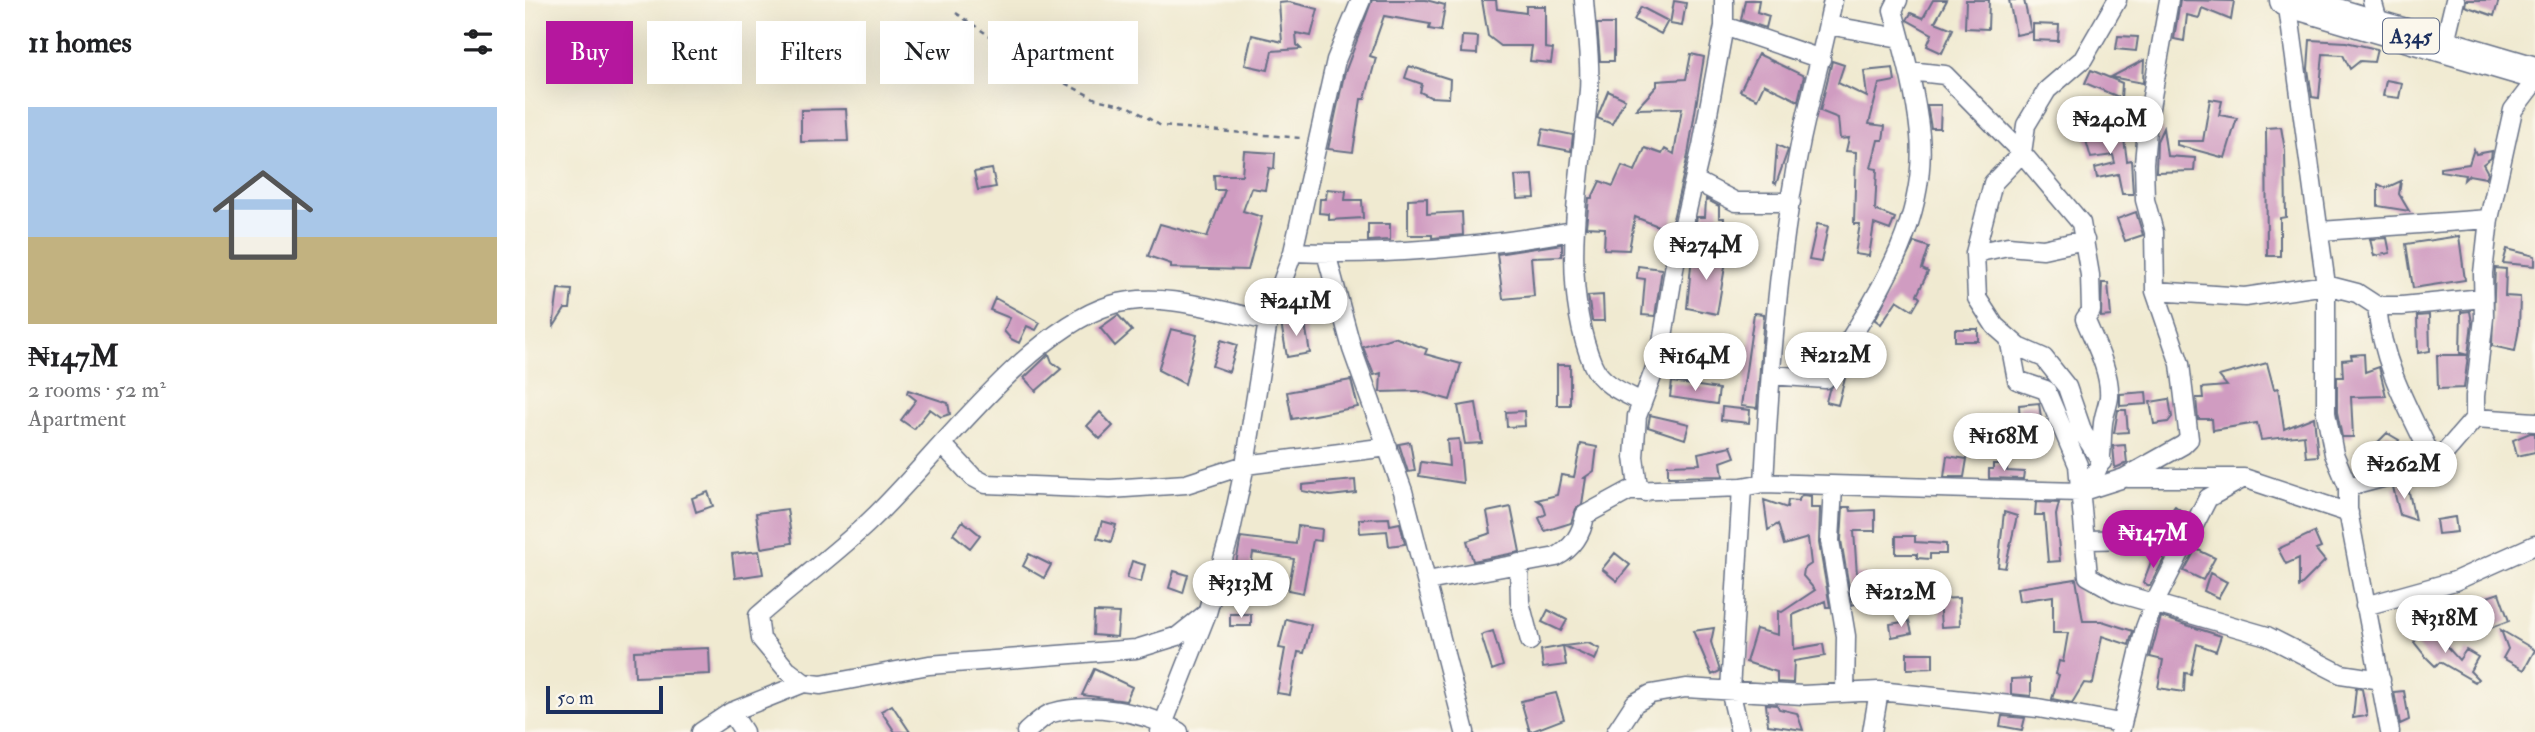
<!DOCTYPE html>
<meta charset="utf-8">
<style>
:root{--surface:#fff;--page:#f2f2f2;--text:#202124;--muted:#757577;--accent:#b5179e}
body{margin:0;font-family:"IM FELL Double Pica",serif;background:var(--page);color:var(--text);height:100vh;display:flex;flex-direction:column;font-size:26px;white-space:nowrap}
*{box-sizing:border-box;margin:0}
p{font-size:23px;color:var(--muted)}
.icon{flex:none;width:38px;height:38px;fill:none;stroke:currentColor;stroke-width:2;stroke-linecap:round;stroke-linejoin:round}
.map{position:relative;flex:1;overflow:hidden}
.sheet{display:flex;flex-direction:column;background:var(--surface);width:525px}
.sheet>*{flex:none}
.guide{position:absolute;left:21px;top:21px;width:665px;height:63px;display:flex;gap:14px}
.scale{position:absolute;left:21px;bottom:18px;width:117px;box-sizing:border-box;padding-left:7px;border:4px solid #1b2f5e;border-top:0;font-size:19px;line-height:24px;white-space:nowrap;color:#1b2f5e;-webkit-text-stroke:5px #fbf7ec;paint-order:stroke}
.price{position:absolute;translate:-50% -60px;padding:0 16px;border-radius:24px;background:#fff;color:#222;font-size:23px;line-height:46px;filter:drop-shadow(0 2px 4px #0008)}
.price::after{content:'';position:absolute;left:50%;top:42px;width:21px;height:16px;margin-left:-10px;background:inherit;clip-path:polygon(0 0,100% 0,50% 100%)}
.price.on{background:var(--accent);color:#fff}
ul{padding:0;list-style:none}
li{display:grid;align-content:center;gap:14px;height:371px;padding:0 28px}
li span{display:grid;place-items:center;height:217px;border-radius:0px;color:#555}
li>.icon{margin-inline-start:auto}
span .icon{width:126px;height:126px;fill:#fffc;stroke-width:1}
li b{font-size:30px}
h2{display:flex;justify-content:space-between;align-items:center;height:84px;padding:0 28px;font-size:30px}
.chip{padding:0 24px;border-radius:0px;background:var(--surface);box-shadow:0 7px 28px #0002;font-size:24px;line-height:63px}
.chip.on{background:var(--accent);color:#fff}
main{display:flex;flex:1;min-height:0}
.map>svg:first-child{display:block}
.building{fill:#d09cc1}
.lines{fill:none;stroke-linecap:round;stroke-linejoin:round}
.street-casing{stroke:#667086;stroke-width:21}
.highway-casing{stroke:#667086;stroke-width:35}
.path{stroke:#667086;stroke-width:2.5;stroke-dasharray:5 5;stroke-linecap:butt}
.street{stroke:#fff;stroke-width:18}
.highway{stroke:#fff;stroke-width:32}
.labels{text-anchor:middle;stroke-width:5;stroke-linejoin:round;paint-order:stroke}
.shield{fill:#fbf7ec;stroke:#5e6b89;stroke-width:2}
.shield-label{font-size:21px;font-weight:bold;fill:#1b2f5e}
</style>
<main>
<section class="sheet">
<h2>11 homes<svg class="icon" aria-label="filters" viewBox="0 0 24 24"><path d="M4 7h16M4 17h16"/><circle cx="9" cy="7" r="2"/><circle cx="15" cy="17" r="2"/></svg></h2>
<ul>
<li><span style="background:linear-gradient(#a9c7e8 60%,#c2b280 0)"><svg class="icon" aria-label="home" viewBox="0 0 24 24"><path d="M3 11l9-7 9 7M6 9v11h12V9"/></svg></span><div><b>₦147M</b><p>2 rooms · 52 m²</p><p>Apartment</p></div></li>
</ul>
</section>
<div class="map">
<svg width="2010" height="732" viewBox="0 0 2010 732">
<rect width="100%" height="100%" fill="#fbf7ec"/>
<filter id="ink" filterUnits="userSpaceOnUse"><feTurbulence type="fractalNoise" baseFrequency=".0143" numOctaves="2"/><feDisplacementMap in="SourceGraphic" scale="14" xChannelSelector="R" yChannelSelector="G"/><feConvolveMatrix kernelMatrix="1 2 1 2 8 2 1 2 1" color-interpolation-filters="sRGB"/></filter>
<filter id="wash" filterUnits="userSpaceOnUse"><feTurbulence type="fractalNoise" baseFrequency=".00686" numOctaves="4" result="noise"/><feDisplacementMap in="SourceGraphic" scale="28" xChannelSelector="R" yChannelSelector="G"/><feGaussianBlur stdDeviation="1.57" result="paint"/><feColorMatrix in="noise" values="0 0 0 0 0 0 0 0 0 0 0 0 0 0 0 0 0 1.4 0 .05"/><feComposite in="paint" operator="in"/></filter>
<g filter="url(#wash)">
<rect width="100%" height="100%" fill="#f0ead1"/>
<g id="blocks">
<path class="building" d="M847,0H901L920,5L916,31L904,29L905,24L859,16L845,56L851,58L840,99H836L828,152L803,149L819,75Z
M957,0H971L972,9L1001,13V6H1020V48L1028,49L1026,63L1005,61L1007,46H976L963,36Z
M1220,0H1234L1232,12L1244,16L1241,28L1216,20Z
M1408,0H1422L1410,22L1428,29L1417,53L1402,46L1407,34L1382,20L1386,13L1398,18Z
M1441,0H1464L1463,29L1440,28Z
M1484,0H1499L1506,32L1491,35Z
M1655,0L1709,1L1706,20L1677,8L1674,18L1662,15L1659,41L1649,39Z
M1941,0H1974L1969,16L1940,6Z
M1149,1L1161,3L1157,26L1145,24Z
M764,2L793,9L786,36L771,33L772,45L776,49L747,51L743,70L720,65L727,35L757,42L754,3Z
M1116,7L1143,21L1136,34L1109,20Z
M1072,24H1089V61H1075Z
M1508,24L1534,25L1533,41L1508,40Z
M937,36L953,37L952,54L936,53Z
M1593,36L1613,37L1611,51L1591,49Z
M1785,40L1821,42L1852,49L1849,62L1835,61L1825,69L1818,55L1798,54L1794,98L1787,97L1783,69Z
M1166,54L1179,57L1163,155L1144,236L1137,234L1138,228L1110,217L1104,250L1079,249L1080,228L1061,227L1064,198H1067L1075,181L1088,186L1097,166L1110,171L1120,148L1137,154L1140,149L1149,154L1157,108L1111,109L1132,86V81L1161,79Z
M1233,54L1279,76L1273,101L1239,84L1232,99L1215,91Z
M1619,60L1618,83L1586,77Z
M1307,61L1319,65L1313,83L1342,97L1339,71L1368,68L1370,81L1354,84L1344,124L1360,126L1358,140H1353L1346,168L1352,169L1350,210L1370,218L1365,230L1349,224L1344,256L1330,254L1335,224H1329L1331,152L1321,151L1324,138L1315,139L1313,118L1295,111Z
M884,66L925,79L924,98L905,97L895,92L897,84L880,78Z
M1566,70L1597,83L1596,98L1560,83Z
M1861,80L1877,83L1874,98L1858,96Z
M1083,91L1100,99L1087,124L1072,118Z
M1685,99L1697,101L1694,115L1712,118L1700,158L1652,145V141H1678Z
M1402,105H1416L1415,128H1406Z
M321,109L323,141L276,142V110Z
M1584,123L1587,140L1599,139L1602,161L1606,160L1608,194H1597L1593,174L1572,178L1570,168L1590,163L1588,155L1566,158L1558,130Z
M1756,127L1760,150L1761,217L1755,218V256H1742L1741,128Z
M1638,128L1642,156L1670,158L1669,171L1631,172L1632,141Z
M1018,129L1048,135L1046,151L1015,145Z
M1252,145L1263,150L1251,184L1249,183Z
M1949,149L1951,154L1967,151L1966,158L1958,164L1963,173L1961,178L1944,175L1939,180L1940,175L1915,171V168L1944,164Z
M719,151L750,153L749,169L744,168L740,190L726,188L718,211L737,217L723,270L646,268V264L623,256L635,224L682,237L700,190H690L689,175H717Z
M467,169L471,187L453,190L449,172Z
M1008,175L1010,198L992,199L990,176Z
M1876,181L1874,194L1884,211L1853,206V184L1861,188Z
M802,189L821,191L820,200H837L838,218L804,220V214L794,213L795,199H801Z
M902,198V214L937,212L938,235L907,238V235H883V199Z
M1181,199L1194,206V218H1199L1197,252L1166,243L1172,217H1180Z
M1611,212L1618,235L1600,241L1592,219Z
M843,224H865V240L843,241Z
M1292,224L1303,226L1296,262L1284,260Z
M1934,236L1940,280L1888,288L1881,244Z
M1862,238L1865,253L1849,256L1845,239Z
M1389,242L1404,247L1397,269L1403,272L1392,295L1395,298L1388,310L1372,300L1356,324L1350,320Z
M1037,244V256L1006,257L1009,296L978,299L972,254Z
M1982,249L2010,256V266L1978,263Z
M1167,255H1202L1192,314L1162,308Z
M1113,266L1137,269L1130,316L1117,315L1120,279L1112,278Z
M1970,268L1981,269L1980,296L1995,297L1994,328L1990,351L1967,346Z
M1577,283H1583L1586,316L1576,317Z
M33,289L47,290L45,309H40L28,328Z
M1078,295L1079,321H1067L1063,296Z
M470,298L515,323L511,330L502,326L494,343L486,339L479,331L485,318L465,310Z
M1945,311L1947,323L1943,355L1935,353L1936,312Z
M1229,313L1239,314L1232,408L1216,406Z
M593,315L607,331L590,346L575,328Z
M1904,315L1905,351L1893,353L1892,316Z
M779,318L785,353L762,357L756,323Z
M646,329L672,335L660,384L633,370Z
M1430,329H1453V341H1430Z
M869,337L902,349L900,354L936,364L925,400L893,391L855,392L856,373L849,375L838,347Z
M696,340L712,345L704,372L687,366Z
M524,354L527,362L536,369L511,391L499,378Z
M1839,354L1840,372L1854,367L1861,396L1826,397L1828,437H1817L1812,412V377H1818L1817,360L1827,359L1826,355Z
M1912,355H1943L1939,388L1913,389Z
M1742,363L1749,389L1753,388L1759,429L1789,417L1793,456L1781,457L1779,435L1736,440L1732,423L1688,430L1687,419H1673L1671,398H1678L1677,388L1702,386L1694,376Z
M1032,365H1045V405H1032Z
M1315,377L1320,378L1313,405L1301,402L1304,390Z
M826,380L833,407L767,419L762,392Z
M1147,382L1194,389L1192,404L1145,397Z
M383,390L423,403L425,414L416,417L405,409L389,429L376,420L391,400L382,393Z
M1621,392L1622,404L1595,406V394Z
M1644,399L1647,417L1643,422L1629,424L1625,402Z
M951,403L957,443L940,444L933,406Z
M1514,403L1519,441L1499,443L1498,436H1465V422H1495L1494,405Z
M1197,407L1225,410L1224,423L1196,420Z
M1593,410H1601L1603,432L1589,433Z
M999,411L1000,426L982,427L981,412Z
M575,412L588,426L575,439L562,426Z
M1125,415L1164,424L1160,439L1123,427Z
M1862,433L1874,440L1869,447L1872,462L1841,467L1853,442Z
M2005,433H2010V452L1992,456L1988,440Z
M934,439L938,483L894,476L896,462L924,466L922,440Z
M885,442L890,471L883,472L874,444Z
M1056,444L1072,447L1069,471L1059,478H1061L1057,504L1051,509L1046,523L1020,531L1014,518L1021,514L1018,504L1012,500L1032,495L1036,475L1049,477Z
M1600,445L1602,463L1590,468L1588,446Z
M1206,446L1210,457L1196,462L1198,476L1143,477V465L1175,464L1173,453Z
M1422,456L1442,459L1439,477H1419Z
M1468,464H1482V471L1499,472L1498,479L1464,478V469H1468Z
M830,480L831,493L805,496L777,491V485Z
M1882,483L1890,520L1875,515L1868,487Z
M183,492L188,506L171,512L167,498Z
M1277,495L1286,496V508H1295L1294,543L1305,607H1301L1300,601L1268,615L1269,649L1298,644L1300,656L1269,661L1268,683L1252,682V672L1221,662L1231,629L1253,635V611L1257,612L1290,590L1278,576L1279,569L1286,564L1283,538L1259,545L1253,524L1243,530L1239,500L1262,508L1263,500L1273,501Z
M1511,502L1534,503L1531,515L1535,561L1523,562L1519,515H1510Z
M1650,506L1662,515L1653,532L1633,530Z
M986,507L995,552L948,561L942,541L966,533L962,512Z
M1318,507H1325L1326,511L1350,510V531H1329L1332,575H1341V582L1362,579L1365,609L1349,611L1347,599L1327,605L1316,540Z
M262,509L267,543L236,548L231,513Z
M1479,512L1492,516L1480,568L1473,567Z
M1930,517L1932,532L1913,534L1911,520Z
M864,518L865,525L875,523L880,544L864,546L862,531L835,533L834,519Z
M438,521L455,535L445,548L428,534Z
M577,521L591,525L586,542L572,538Z
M773,526L797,529L796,541L788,540L778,593L763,590L769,559L728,553L722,591L706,589L716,537L771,544Z
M1789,532L1796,548L1791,550L1800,561L1774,587V558L1761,564L1753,549Z
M1371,536H1390V542L1421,544V554H1405V559L1392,558V554H1371Z
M1671,549L1690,558L1678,580L1659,571Z
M234,551L238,574L210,578L207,554Z
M1090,553L1105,565L1092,581L1077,569Z
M504,554L526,565L519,578L498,566Z
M1629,554L1639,559L1625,586L1618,583Z
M607,561L620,565L616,582L602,578Z
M649,571L663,575L658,593L644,588Z
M1685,573L1702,582L1693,598L1679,591Z
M1551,579L1558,621H1577L1608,631L1604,645L1577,636L1568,684L1559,683L1547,703L1527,699L1534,675L1531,674L1534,661L1538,662L1543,633H1528V596L1494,601L1492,588Z
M1974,593L1984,621L1947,635L1942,628L1944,620L1939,608H1966L1962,597Z
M1434,598L1435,626L1416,627L1414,599Z
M1023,610L1042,620L1036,631L1017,622Z
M569,612L594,613L592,637L568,635Z
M705,614H726V626H705Z
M1636,617L1696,636L1691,651L1672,644L1666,674L1660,673L1659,692L1633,688L1638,660L1625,657Z
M761,619L786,625L779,653L773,652L765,695L752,693L760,649L754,648Z
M1384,621L1387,633L1367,637L1365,624Z
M1904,627L1934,660L1941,650L1953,657L1945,671L1953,679L1950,682L1915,662L1910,666L1901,657L1889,642Z
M1189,628L1186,642L1195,671L1187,675L1168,631Z
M1976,630L2010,650L1999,670L1978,658L1983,649Z
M968,631L978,666L967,670L956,635Z
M1063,643L1075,649L1070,660L1039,646Z
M1038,646L1041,665L1018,668L1016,650Z
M184,648L185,674L110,677L109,651Z
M1382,653H1408V668L1382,669Z
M569,669L607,687L601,701L557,695Z
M1506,678V696L1486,694V679Z
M1831,688L1837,689L1842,716L1828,718Z
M1879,691L1884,720L1875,724L1869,692Z
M1031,693L1039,719L1005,732L996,701Z
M1241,704L1252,705L1254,709L1272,713L1278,730L1243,725Z
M367,705L385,732H370L356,711Z
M1477,716L1500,718L1497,730L1475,726Z"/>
</g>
</g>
<g filter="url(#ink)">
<use href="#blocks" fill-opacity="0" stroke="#667086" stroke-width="2"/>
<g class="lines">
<g class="street-casing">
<path id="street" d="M1059,0C1061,29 1066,61 1064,90C1056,176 1033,282 1068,365C1077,385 1099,393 1117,402
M1762,0L1801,285V413L1809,454L1823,487V511L1865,732
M1847,0L1855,28
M1303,25L1375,38
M1199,26L1296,59
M1919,46L1930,0
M1384,71L1420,75L1497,153L1556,223L1565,275L1566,311L1560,319C1569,341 1586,372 1584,397C1583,406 1579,414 1578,423C1574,460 1583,462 1555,492
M1169,180L1211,202H1266
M1796,231L1964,219
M768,252C861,256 957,247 1048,231
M801,253L827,349L878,491L940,732
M1450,253L1483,246L1518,249L1560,240
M1630,291L1720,297L1801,285L1832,293L1852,306H1877L1958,298
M1852,306C1857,365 1885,412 1910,464
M1484,338L1492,380L1521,390L1553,465L1563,576L1593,593L1742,636L1816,674L1856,680
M1246,375L1300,379C1346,304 1403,228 1395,135C1391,93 1379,51 1368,10L1373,0
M1950,418L2010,422
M418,445L448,477L461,484L585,489L661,484L720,465L863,447
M1577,462L1558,433L1542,387L1519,358L1494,347L1470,326L1452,298L1450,253L1468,183L1497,153L1501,125L1522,90L1558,59L1592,0
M1603,478H1719L1824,513
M1239,483C1245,369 1253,253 1276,140C1286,93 1299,47 1308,0
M1308,487L1305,541L1321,636L1320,692
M1823,487L1910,464L1950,418V396L1959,318L1958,273L1964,219L1988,110L2010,81
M1120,492L1113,487L1109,457L1112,416L1135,355L1151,257L1177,146L1199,26V0
M1561,540L1617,539L1661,545
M994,563L995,602L1005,641
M902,581L1031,557C1048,548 1057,534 1060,515L1104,491L1217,487L1239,483L1555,492L1599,478L1658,445L1664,439L1655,364L1630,291L1629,232L1620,200L1619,163L1623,119L1644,0
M1840,606L1930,581L2010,545
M682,613L653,636L611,649L404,665L296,685L279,683L262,670L236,639L233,616C270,583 311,554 347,519C411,458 502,331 586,305C635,290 694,311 743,321
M206,712L219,732
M176,732L206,712L279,683
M501,732C508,726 519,715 527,713C565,702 622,712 654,732
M635,732L682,613L705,535L720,465L743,321L768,252L811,60L836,0
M1091,732L1110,703L1126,694L1161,688L1278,695L1354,691L1513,708L1595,723
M1215,732L1205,690L1217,487
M1347,732L1354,691
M1595,732L1620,628L1629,604L1683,498L1719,478"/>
</g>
<g class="highway-casing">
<path id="highway" d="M1761,0L2010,73"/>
</g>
<path class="path" d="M431,13L516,71L571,99L605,107L636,126L776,138"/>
<use href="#street" class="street"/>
<use href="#highway" class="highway"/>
</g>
</g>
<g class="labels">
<rect class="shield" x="1858" y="18.5" width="56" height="35" rx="5"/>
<g class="shield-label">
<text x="1886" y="43">A345</text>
</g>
</g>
</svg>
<div class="scale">50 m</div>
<b class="price" style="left:1585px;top:156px">₦240M</b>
<b class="price" style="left:1181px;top:282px">₦274M</b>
<b class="price" style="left:771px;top:338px">₦241M</b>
<b class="price" style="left:1311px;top:392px">₦212M</b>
<b class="price" style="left:1170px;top:393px">₦164M</b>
<b class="price" style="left:1479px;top:473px">₦168M</b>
<b class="price" style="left:1879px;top:501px">₦262M</b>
<b class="price on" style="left:1628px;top:570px">₦147M</b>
<b class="price" style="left:716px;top:620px">₦313M</b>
<b class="price" style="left:1376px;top:629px">₦212M</b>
<b class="price" style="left:1920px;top:655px">₦318M</b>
<div class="guide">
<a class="chip on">Buy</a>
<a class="chip">Rent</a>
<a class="chip">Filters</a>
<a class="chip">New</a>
<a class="chip">Apartment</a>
</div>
</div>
</main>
